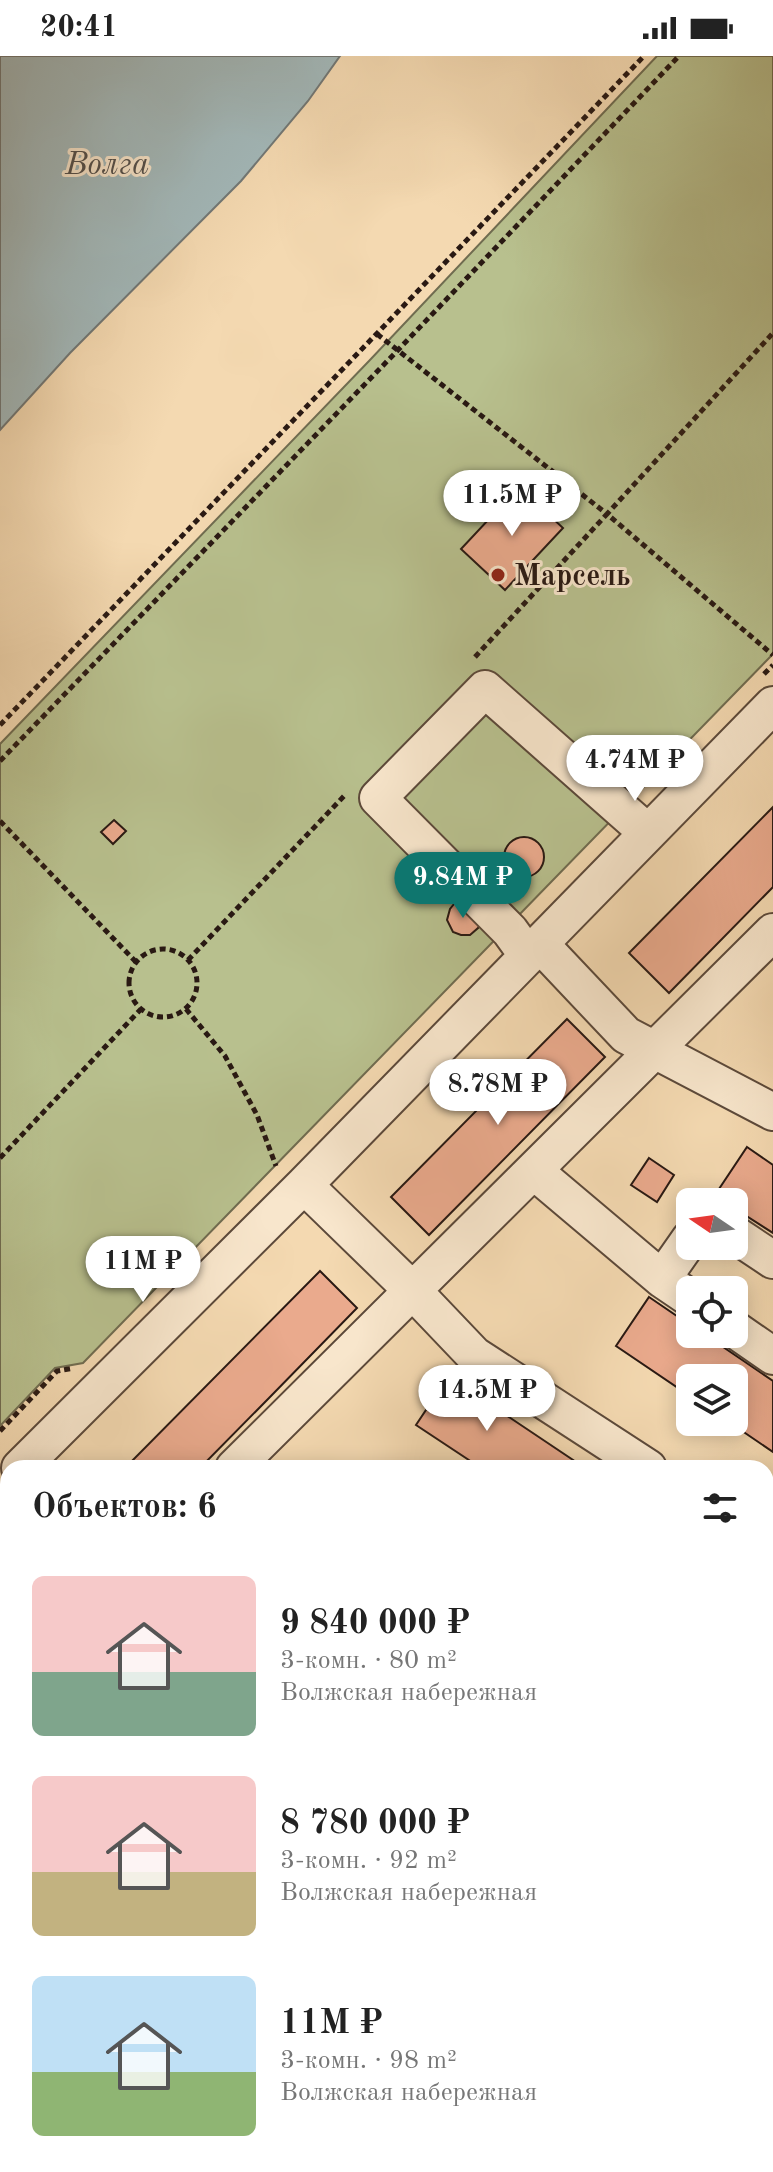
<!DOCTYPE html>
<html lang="ru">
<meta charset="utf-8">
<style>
:root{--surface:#fff;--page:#f6f6f6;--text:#222;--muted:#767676;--accent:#0f766e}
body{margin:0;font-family:"Old Standard TT",serif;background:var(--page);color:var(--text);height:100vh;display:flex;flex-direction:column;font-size:30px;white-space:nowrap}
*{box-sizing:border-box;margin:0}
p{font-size:26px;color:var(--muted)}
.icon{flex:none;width:44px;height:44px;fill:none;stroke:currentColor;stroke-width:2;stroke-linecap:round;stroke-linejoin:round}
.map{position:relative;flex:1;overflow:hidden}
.details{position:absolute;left:0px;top:1404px;width:774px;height:712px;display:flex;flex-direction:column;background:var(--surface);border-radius:24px 24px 0 0;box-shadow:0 4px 20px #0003}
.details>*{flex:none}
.needle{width:52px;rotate:283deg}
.controls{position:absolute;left:676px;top:1132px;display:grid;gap:16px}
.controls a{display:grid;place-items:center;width:72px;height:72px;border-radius:12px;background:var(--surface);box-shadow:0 4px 20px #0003;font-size:40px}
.price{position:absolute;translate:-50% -68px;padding:0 18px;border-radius:28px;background:#fff;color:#222;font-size:26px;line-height:52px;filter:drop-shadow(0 2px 4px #0008)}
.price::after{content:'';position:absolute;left:50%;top:48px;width:24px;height:18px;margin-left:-12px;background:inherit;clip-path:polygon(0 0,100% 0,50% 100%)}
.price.active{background:var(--accent);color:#fff}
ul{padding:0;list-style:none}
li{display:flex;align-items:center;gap:24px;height:200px;padding:0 32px}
li span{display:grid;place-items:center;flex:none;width:224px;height:160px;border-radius:12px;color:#555}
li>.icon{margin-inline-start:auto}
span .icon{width:96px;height:96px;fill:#fffc;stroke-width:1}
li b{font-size:34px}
h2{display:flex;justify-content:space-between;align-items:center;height:96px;padding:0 32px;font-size:34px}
.status{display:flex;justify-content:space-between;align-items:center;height:56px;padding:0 40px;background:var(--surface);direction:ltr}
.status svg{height:22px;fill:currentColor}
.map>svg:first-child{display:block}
.green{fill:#b8c08e;stroke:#706c50;stroke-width:2}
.water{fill:#a2b7b8;stroke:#727876;stroke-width:2}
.building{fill:#eaaa8d;stroke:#291913;stroke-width:2}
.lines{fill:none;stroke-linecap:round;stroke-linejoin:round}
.minor-casing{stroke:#5c493a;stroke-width:40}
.path{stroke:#291913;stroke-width:5;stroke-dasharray:6 4;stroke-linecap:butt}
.minor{stroke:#f8e6cc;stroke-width:36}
.poi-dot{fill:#8f2418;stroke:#f8e6cc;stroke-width:3}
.labels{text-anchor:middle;stroke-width:6;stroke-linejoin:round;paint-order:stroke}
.poi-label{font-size:30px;font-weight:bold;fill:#291913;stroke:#f8e6cc;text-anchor:start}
.water-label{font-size:32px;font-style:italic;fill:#53504d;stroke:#f8e6cc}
</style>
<div class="status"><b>20:41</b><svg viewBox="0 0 49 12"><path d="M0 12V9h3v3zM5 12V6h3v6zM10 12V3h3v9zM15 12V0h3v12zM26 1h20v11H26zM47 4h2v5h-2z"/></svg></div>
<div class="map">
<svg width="773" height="2116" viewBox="0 0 773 2116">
<rect width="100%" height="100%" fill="#f4d9b1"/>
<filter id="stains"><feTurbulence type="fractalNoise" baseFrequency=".0025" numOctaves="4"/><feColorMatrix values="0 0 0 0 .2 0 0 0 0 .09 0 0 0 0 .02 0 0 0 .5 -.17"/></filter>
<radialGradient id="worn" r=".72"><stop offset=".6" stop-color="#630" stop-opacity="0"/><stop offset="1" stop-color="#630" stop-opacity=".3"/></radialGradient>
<path class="green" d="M657,0H773V598L83,1307L55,1312L0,1370V688L369,305Z
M0,1604L8,1610V1807L0,1802Z
M0,1857L8,1862V2108H174L183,2116H0Z
M766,2075L773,2079V2116H606L594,2108H766Z"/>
<path class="water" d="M0,0H340L308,45L241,125L70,297L0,374Z"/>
<path class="building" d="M519,431L563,472L505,534L461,493Z
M773,751V831L669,937L629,897Z
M114,764L126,775L113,788L101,776Z
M504 801a20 20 0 1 1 40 0a20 20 0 1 1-40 0Z
M462,845L481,867L478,872L470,879H461L453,876L447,864L450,853L454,848Z
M567,963L605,1001L429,1179L391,1141Z
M747,1091L773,1109V1177L734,1152V1146H725L715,1139Z
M649,1102L674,1119L657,1146L631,1129Z
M320,1215L357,1252L269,1342L200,1412H125Z
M649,1241L690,1269V1278H704L773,1325V1396L729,1366H734V1322H690V1340L616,1290Z
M448,1321L500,1355L585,1412H481L416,1369Z
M773,1613V1723L766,1734V1624Z
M773,1875V1970L766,1981V1886Z"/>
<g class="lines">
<g class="minor-casing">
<path id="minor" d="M540,888L626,979L773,1056
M528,900L510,875L378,742L485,633L648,777
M534,1115L662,1223L690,1242
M304,1129L413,1235L474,1299L648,1412
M734,1178L773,1204
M662,1223L690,1183
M734,1273L773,1300
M20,1412L304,1129L773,649
M234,1412L773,876
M766,1484L773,1487
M0,1545L8,1551
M766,2046L773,2035"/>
</g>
<path class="path" d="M377,278L607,458L773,277
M475,601L607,458L773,599
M764,618L773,609
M0,669L644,0
M0,705L398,294L679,0
M0,765L136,906
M129 927a34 34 0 1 1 68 0a34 34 0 1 1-68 0Z
M188,904L345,739
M186,953L225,1000L257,1059L276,1110
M0,1102L141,953
M0,1375L57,1315L74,1312
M0,1831L8,1836
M265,2108L277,2116
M413,2108L425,2116
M560,2108L572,2116
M584,2116L589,2108
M725,2116L731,2108"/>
<use href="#minor" class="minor"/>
</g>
<circle class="poi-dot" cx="498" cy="519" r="8"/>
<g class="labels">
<g class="poi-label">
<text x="514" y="529">Марсель</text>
</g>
<g class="water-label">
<text x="107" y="118">Волга</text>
</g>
</g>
<rect width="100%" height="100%" filter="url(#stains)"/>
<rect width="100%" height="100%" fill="url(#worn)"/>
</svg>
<div class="controls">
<a><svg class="needle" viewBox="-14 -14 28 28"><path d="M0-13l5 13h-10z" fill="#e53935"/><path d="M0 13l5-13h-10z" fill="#767676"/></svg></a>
<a><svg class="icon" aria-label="locate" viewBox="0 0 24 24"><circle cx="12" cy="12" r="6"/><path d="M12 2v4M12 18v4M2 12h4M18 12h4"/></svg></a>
<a><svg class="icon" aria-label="layers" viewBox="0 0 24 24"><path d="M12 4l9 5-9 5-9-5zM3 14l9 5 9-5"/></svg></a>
</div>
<b class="price" style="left:512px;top:482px">11.5M ₽</b>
<b class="price" style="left:635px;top:747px">4.74M ₽</b>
<b class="price active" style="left:463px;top:864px">9.84M ₽</b>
<b class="price" style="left:498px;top:1071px">8.78M ₽</b>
<b class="price" style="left:143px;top:1248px">11M ₽</b>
<b class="price" style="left:487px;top:1377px">14.5M ₽</b>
<section class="details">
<h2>Объектов: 6<svg class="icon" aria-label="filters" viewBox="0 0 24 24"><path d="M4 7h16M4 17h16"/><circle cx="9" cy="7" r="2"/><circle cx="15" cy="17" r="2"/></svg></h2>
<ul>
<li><span style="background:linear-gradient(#f6c9c9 60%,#7fa58c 0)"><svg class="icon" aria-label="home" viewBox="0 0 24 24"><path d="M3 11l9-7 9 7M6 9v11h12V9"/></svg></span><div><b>9 840 000 ₽</b><p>3-комн. · 80 m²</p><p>Волжская набережная</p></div></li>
<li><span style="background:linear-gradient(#f6c9c9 60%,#c2b280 0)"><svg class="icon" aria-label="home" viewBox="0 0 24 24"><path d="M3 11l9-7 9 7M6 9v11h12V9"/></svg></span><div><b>8 780 000 ₽</b><p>3-комн. · 92 m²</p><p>Волжская набережная</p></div></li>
<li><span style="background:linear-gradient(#bfe0f5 60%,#8fb573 0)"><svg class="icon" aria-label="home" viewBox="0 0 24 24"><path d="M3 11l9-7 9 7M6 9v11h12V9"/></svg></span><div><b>11M ₽</b><p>3-комн. · 98 m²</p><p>Волжская набережная</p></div></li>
</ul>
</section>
</div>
